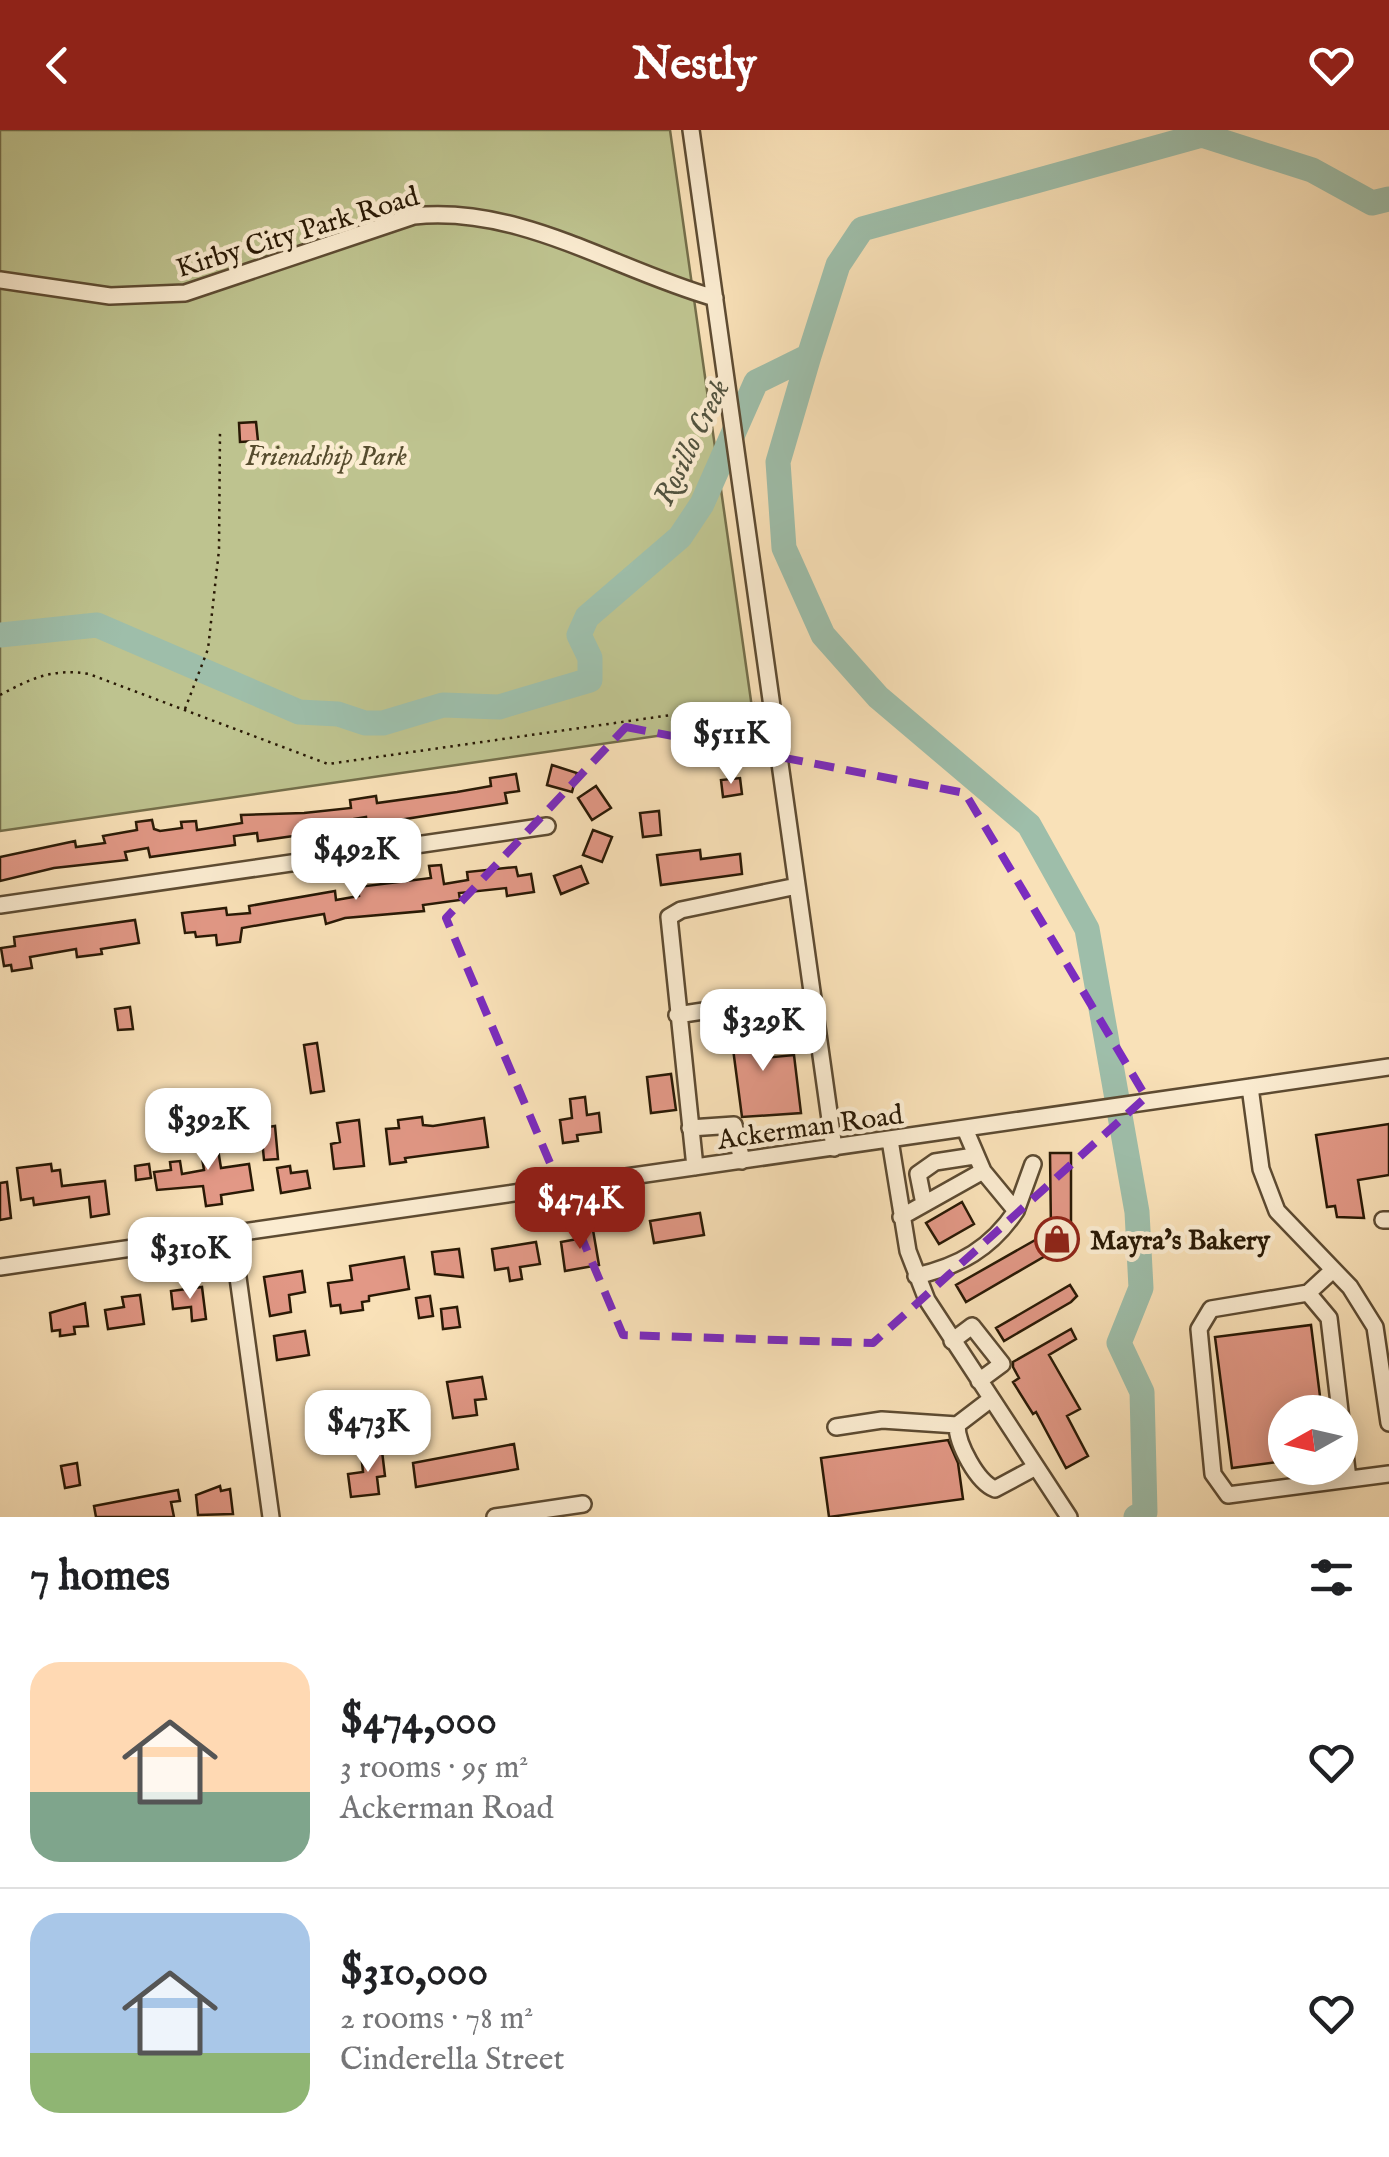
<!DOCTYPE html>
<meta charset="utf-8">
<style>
:root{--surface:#fff;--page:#f2f2f2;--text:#202124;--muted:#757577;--line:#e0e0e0;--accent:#8f2418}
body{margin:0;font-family:"IM FELL English",serif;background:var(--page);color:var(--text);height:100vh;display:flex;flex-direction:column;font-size:38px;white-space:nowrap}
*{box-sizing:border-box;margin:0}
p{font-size:32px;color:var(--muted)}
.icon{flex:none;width:55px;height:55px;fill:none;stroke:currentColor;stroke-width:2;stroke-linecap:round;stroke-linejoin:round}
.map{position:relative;height:1387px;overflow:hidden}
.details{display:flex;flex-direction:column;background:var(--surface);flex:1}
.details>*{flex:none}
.needle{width:65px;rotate:262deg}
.fabs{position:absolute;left:1268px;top:1265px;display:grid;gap:20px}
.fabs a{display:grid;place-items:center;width:90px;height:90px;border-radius:50%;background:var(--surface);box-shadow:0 5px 25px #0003;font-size:50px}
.price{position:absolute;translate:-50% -85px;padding:0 22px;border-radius:20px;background:#fff;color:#222;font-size:32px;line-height:65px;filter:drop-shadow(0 2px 5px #0008)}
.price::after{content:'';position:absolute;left:50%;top:60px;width:30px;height:22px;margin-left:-15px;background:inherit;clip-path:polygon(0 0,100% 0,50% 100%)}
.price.active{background:var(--accent);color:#fff}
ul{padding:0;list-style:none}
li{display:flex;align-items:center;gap:30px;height:250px;padding:0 30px}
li+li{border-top:2px solid var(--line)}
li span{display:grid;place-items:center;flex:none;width:280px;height:200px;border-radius:30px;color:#555}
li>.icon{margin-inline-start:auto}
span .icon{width:120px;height:120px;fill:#fffc;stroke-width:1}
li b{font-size:42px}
h2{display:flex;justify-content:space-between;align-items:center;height:120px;padding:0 30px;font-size:42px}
header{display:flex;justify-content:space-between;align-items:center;height:130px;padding:0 30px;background:var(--accent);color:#fff;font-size:45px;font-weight:700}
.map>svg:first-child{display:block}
.green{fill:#bec38f;stroke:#746e4a;stroke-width:2.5}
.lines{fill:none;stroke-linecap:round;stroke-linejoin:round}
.river{stroke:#9ebeaa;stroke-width:25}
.building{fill:#e29886;stroke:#291905;stroke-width:2.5}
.minor-casing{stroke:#5d4b32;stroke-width:20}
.path{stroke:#291905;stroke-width:2.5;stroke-dasharray:2.5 5;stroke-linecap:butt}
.minor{stroke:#fbecd1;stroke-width:15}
.marked{fill:none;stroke:#7b2cbf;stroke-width:8;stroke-dasharray:20 12;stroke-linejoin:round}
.labels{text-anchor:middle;stroke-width:9;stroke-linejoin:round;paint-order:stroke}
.street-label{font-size:28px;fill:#291905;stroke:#fbecd1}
.park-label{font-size:28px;font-style:italic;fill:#564c2e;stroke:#fbecd1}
.poi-label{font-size:28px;font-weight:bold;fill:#291905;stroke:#fbecd1;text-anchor:start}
.water-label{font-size:30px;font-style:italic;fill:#52533f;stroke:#fbecd1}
</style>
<header><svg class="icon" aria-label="back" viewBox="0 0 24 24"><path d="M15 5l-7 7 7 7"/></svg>Nestly<svg class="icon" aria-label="heart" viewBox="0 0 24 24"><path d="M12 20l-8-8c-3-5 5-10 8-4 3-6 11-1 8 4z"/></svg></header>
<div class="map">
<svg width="1389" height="1387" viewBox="0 0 1389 1387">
<rect width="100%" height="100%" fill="#f9e1b8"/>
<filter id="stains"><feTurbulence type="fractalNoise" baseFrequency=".002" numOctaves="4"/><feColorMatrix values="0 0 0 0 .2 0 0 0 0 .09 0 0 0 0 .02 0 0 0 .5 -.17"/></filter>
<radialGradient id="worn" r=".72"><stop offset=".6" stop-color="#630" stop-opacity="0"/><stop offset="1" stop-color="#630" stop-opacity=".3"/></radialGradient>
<path class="green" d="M0,0H670L754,592L0,701Z"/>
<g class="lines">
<path class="river" d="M809,226L778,332L784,418L823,505L878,567L1029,695L1087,799L1137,1082L1141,1158L1119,1213L1142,1262L1145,1382L1136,1387
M0,505L97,495L299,582L338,584L365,593H383L443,575L499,577L590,550V528L579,505L587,487L680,407L702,374L756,252L809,226L838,135L862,99L1202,5L1312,40L1372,73L1389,69"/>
</g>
<path class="building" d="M256,292L258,311L240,312L239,293Z
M552,635L577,643L572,662L547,655Z
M516,644L519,661L505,663L507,673L367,695L366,687L342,691L343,699L258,711L257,703L234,706L235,715L150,727L148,718L125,722L127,730L54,738L0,751V727L75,711L76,717L105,713L103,706L137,700L136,692L152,690L154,699L160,701L182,698L181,692L196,691L197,700L242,693L241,685L304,683L351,678L350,670L376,666L377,673L457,662L491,656L490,648Z
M740,648L742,664L723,667L721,650Z
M596,656L611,678L592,690L578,668Z
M659,681L661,705L643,707L640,683Z
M593,700L612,707L602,732L583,725Z
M700,720L701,729L740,724L742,744L661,755L657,725Z
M441,735L444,754L468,750L467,742L516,737L518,746L531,744L534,762L507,766L506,758L459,763L460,770L423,775L424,781L345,788L326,794L324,784L282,791L242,798L240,812L217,815L216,805L196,807L195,802L185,803L182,783L226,778L227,785L250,783L249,776L335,761L336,770L359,766L358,757L431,748L429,736Z
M581,736L588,753L561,764L554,746Z
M135,790L139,813L101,819L102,824L77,827L76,819L30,827L32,838L12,841L11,835L4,836L1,818L15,816L14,807Z
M130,877L133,899L118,900L115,879Z
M759,884L764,928L794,925L801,983L742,987L730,896L740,894L739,887Z
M317,913L324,961L311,963L304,915Z
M671,944L676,980L651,983L647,947Z
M585,967L587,985L599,983L601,1002L577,1005L578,1011L563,1013L560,990L572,988L570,969Z
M422,987L423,995L433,996L484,988L488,1017L405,1028L406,1032L390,1034L386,999L399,998L398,990Z
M359,990L364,1036L334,1039L331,1014L340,1012L337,993Z
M214,994L221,1038L249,1034L253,1060L221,1065L222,1074L206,1076L203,1056L157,1060L154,1042L171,1040L170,1032L180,1031L182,1044L204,1040L197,997Z
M1389,994V1045L1358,1050L1364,1088L1337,1087L1335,1076L1327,1077L1316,1005Z
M275,996L278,1029L264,1030L261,998Z
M1050,1023H1071V1111L966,1172L956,1155L1051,1101Z
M51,1034L52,1041L60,1040L62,1056L105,1051L109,1084L91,1087L89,1067L34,1075L33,1068L21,1070L17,1038Z
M149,1034L151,1048L136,1050L135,1036Z
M290,1036L291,1043L307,1041L310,1058L281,1063L277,1038Z
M7,1052L11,1088L0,1090V1053Z
M962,1072L974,1094L939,1114L926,1093Z
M700,1083L704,1105L654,1113L650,1091Z
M593,1100L599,1135L565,1141L561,1112L583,1108L582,1102Z
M536,1112L540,1134L520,1137L522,1149L510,1151L508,1138L495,1140L492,1119Z
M459,1119L463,1147L435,1144L432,1122Z
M404,1127L409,1159L369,1166V1171L362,1172L363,1180L341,1183L340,1175L331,1176L328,1153L352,1150L350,1136Z
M302,1141L305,1162L289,1165L291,1182L270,1186L264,1147Z
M1070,1155L1077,1166L1071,1172L1004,1211L996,1198Z
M202,1157L206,1189L192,1191L191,1177L173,1179L171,1161Z
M140,1165L144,1194L108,1199L105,1180L124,1177L122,1167Z
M430,1166L433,1186L419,1188L416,1168Z
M85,1173L88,1196L74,1197L75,1204L60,1206V1200L52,1201L50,1183Z
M457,1177L460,1197L443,1199L441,1179Z
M1311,1195L1322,1282H1285V1331L1232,1338L1215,1207Z
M1071,1199L1076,1209L1049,1225L1080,1279L1067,1286L1088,1326L1066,1338L1036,1282L1033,1284L1013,1252L1019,1248L1013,1237V1232Z
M305,1201L309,1225L277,1230L274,1206Z
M482,1247L486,1269L475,1270L477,1285L453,1288L447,1252Z
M948,1310L958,1333L963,1369L829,1387L821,1328Z
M514,1314L518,1339L416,1357L413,1333Z
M382,1321L385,1346L377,1347L379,1364L351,1367L348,1344L363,1342L361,1323Z
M77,1333L80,1355L65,1358L61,1336Z
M220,1356L221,1361L230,1359L233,1384L198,1385L196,1365Z
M178,1360L180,1371L171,1372L174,1387H96L94,1376Z"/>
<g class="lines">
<g class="minor-casing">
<path id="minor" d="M691,0L834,1018
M0,150L110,166L185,163L414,86C521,75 615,140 715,168
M0,775L547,696
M677,885L756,873L813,871
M1250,957L1261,1039L1277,1081L1350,1157L1375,1197L1389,1293
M690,998L734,995L742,1031
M890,1010L908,1121L927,1170L1069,1387
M695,1037L669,787L681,780L797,756
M924,1074L918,1044L935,1032L974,1026
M1016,1081L1033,1034
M901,1087L983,1041
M1383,1090H1389
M232,1104L271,1387
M0,1137L1389,937
M1333,1140L1308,1163L1211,1179L1199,1199L1213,1344L1228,1365L1389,1344
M916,1146C960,1136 991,1118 1016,1081L983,1041L965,999
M1308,1163L1329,1188L1348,1349
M952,1211L972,1196L1002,1234L979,1251
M991,1269L957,1295C957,1314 977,1352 995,1359L1036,1337
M836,1297L882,1290L957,1295
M495,1387L583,1374"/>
</g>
<path class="path" d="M0,565C32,548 53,538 89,544L328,634L755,573
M185,579L208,519L219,420L220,301"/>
<use href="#minor" class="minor"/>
</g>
<path class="marked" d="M626,597L965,663L1146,967L873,1213L623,1205L446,788Z"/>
<defs>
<g id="shop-ring" transform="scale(2.25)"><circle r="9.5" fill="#fbecd1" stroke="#8f2418" stroke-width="1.5"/><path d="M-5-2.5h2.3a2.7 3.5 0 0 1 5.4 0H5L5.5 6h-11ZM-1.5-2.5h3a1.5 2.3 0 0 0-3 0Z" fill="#8f2418"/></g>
</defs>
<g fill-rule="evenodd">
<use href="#shop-ring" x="1057" y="1109"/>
</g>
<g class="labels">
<g class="street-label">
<text transform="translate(297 101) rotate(-17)" y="10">Kirby City Park Road</text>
<text transform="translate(810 996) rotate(-8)" y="10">Ackerman Road</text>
</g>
<g class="park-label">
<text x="326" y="335">Friendship Park</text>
</g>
<g class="poi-label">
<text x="1090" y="1119">Mayra's Bakery</text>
</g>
<g class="water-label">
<text transform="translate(691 312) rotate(-64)" y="10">Rosillo Creek</text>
</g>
</g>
<rect width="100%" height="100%" filter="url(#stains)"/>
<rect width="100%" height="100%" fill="url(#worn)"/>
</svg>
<div class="fabs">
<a><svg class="needle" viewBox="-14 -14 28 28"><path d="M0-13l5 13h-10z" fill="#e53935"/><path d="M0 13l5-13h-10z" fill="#757577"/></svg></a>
</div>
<b class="price" style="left:731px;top:657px">$511K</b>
<b class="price" style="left:356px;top:773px">$492K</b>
<b class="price" style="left:763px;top:944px">$329K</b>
<b class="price" style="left:208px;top:1043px">$392K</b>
<b class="price active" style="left:580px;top:1122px">$474K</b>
<b class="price" style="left:190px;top:1172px">$310K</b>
<b class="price" style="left:368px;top:1345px">$473K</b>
</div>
<section class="details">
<h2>7 homes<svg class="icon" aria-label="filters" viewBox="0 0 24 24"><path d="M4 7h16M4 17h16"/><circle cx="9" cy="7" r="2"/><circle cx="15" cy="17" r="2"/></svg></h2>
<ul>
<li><span style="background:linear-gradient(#ffd9b3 65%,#7fa58c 0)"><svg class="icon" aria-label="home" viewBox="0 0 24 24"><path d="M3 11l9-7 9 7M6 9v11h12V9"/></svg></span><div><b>$474,000</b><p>3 rooms · 95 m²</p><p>Ackerman Road</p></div><svg class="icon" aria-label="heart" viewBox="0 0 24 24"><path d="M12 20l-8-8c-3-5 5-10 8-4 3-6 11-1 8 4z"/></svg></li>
<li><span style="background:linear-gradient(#a9c7e8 70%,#8fb573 0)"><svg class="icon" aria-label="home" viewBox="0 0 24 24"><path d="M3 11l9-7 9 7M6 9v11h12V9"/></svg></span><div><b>$310,000</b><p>2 rooms · 78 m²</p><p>Cinderella Street</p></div><svg class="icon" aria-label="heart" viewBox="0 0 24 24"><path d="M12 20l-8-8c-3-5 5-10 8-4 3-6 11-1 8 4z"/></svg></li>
</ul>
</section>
